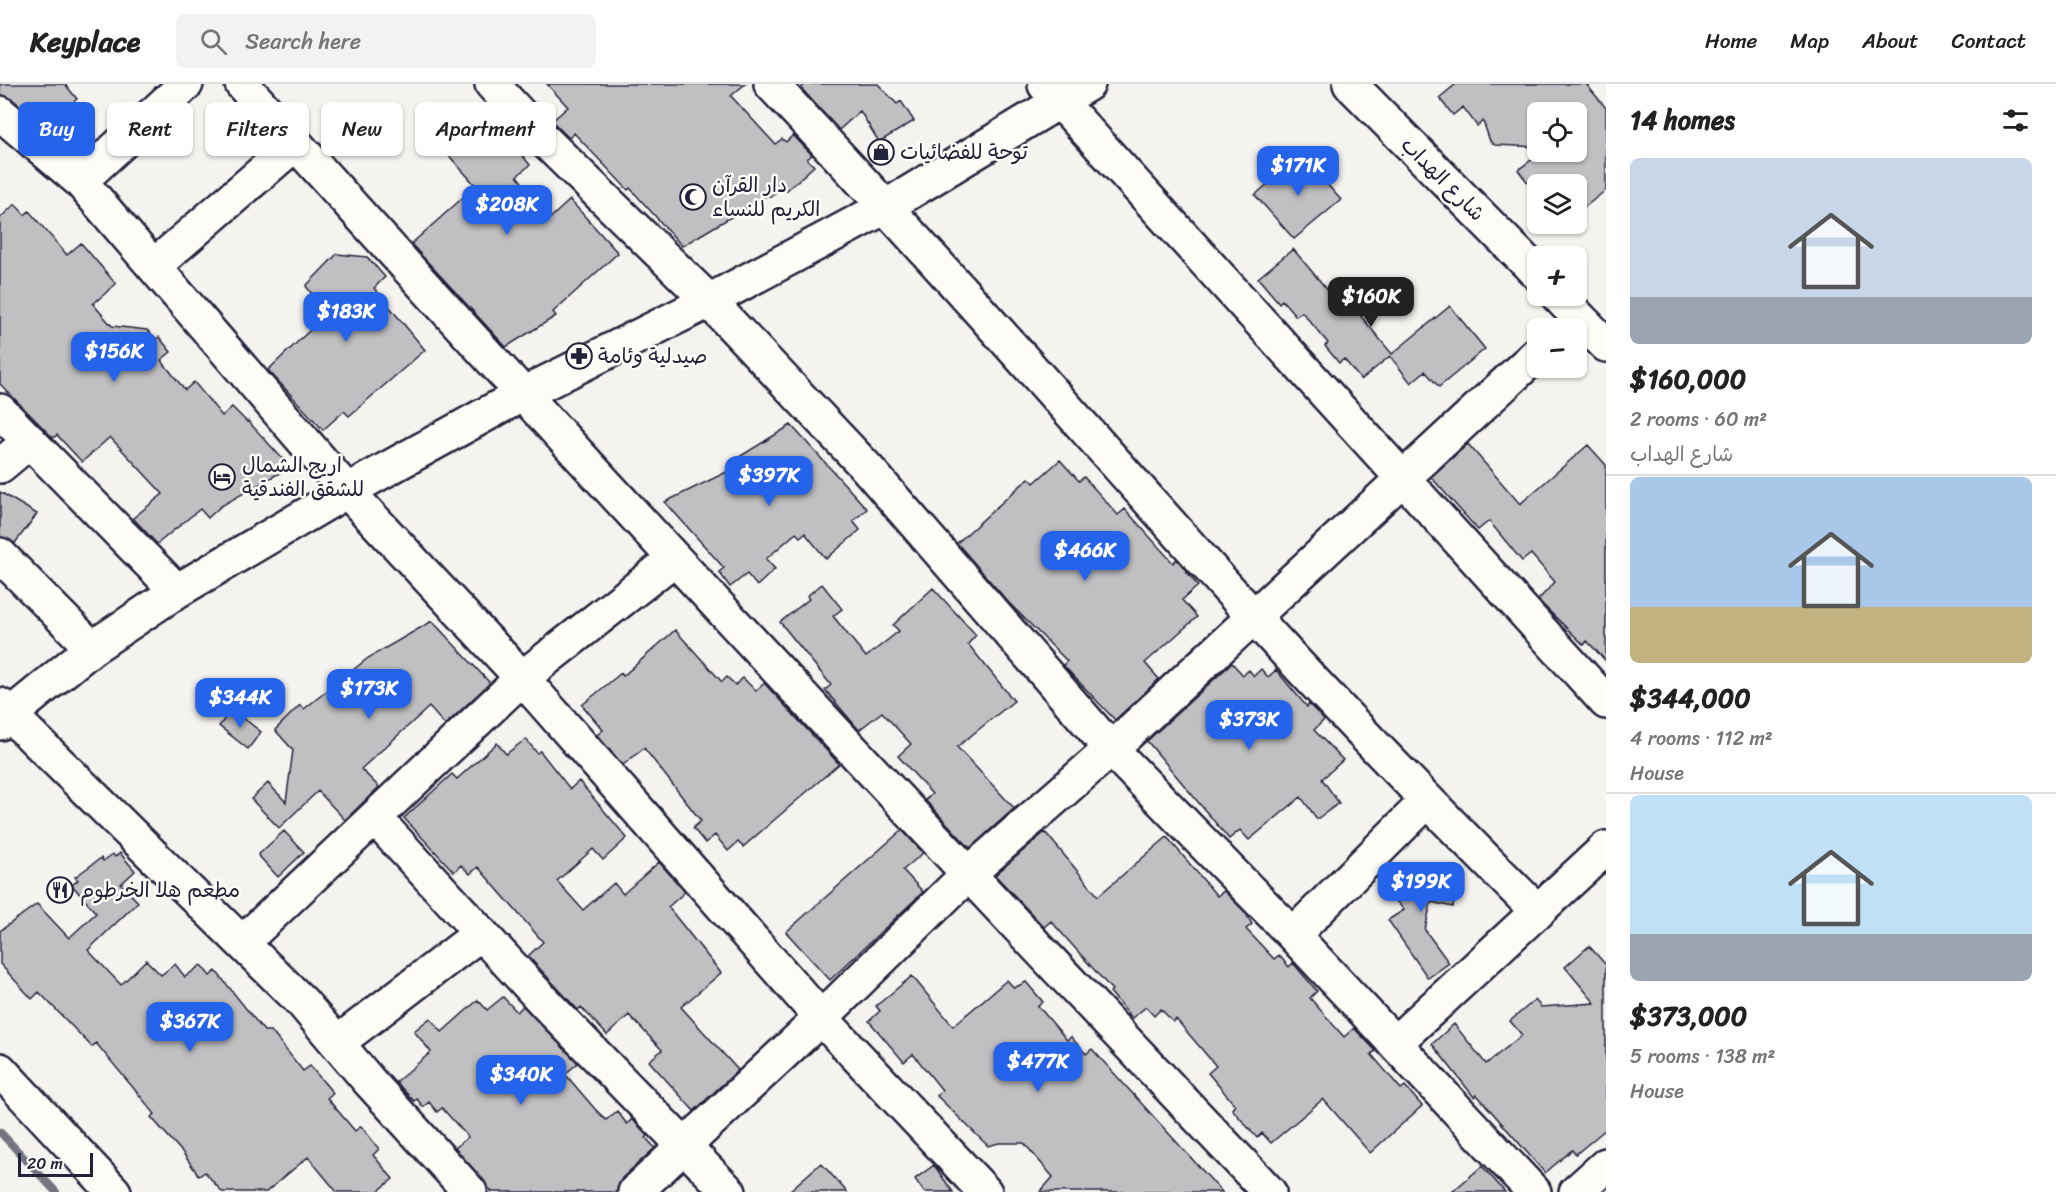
<!DOCTYPE html>
<meta charset="utf-8">
<style>
:root{--surface:#fff;--page:#f2f2f2;--text:#222;--muted:#767676;--line:#e0e0e0;--accent:#2563eb}
body{margin:0;font-family:Sriracha,"Playpen Sans Arabic",sans-serif;background:var(--page);color:var(--text);height:100vh;display:flex;flex-direction:column;font-size:22px;white-space:nowrap}
*{box-sizing:border-box;margin:0}
p{font-size:20px;color:var(--muted)}
.icon{flex:none;width:33px;height:33px;fill:none;stroke:currentColor;stroke-width:2;stroke-linecap:round;stroke-linejoin:round}
.map{position:relative;flex:1;overflow:hidden}
.panel{display:flex;flex-direction:column;background:var(--surface);width:450px}
.panel>*{flex:none}
.banner{position:absolute;left:18px;top:18px;width:570px;height:54px;display:flex;gap:12px}
.tools{position:absolute;left:1527px;top:18px;display:grid;gap:12px}
.tools a{display:grid;place-items:center;width:60px;height:60px;border-radius:9px;background:var(--surface);box-shadow:0 2px 4px #0004;font-size:30px}
.scale{position:absolute;left:18px;bottom:15px;width:75px;box-sizing:border-box;padding-left:6px;border:3px solid #22223b;border-top:0;font-size:16px;line-height:21px;white-space:nowrap;color:#22223b;-webkit-text-stroke:4px #fdfcf7;paint-order:stroke}
.price{position:absolute;translate:-50% -51px;padding:0 14px;border-radius:12px;background:var(--accent);color:#fff;font-size:20px;line-height:39px;filter:drop-shadow(0 2px 3px #0008)}
.price::after{content:'';position:absolute;left:50%;top:36px;width:18px;height:14px;margin-left:-9px;background:inherit;clip-path:polygon(0 0,100% 0,50% 100%)}
.price.on{background:#222;color:#fff}
ul{padding:0;list-style:none}
li{display:grid;align-content:center;gap:12px;height:318px;padding:0 24px}
li+li{border-top:2px solid var(--line)}
li span{display:grid;place-items:center;height:186px;border-radius:9px;color:#555}
li>.icon{margin-inline-start:auto}
span .icon{width:108px;height:108px;fill:#fffc;stroke-width:1}
li b{font-size:26px}
h2{display:flex;justify-content:space-between;align-items:center;height:72px;padding:0 24px;font-size:26px}
.pill{padding:0 21px;border-radius:9px;background:var(--surface);box-shadow:0 2px 4px #0004;font-size:21px;line-height:54px}
.pill.on{background:var(--accent);color:#fff}
header{display:flex;align-items:center;gap:36px;box-sizing:border-box;height:84px;padding:0 30px;background:var(--surface);border-bottom:2px solid var(--line)}
header strong{font-size:28px}
nav{display:flex;gap:33px;margin-inline-start:auto;font-size:21px}
.search{width:420px;height:54px;background:var(--page);display:flex;align-items:center;gap:15px;box-sizing:border-box;padding:0 21px;border-radius:9px;color:var(--muted);font-size:22px}
main{display:flex;flex:1;min-height:0}
.map>svg:first-child{display:block}
.lines{fill:none;stroke-linecap:round;stroke-linejoin:round}
.stream{stroke:#757582;stroke-width:8}
.building{fill:#c0bfc2;stroke:#22223b;stroke-width:1.5}
.minor-casing{stroke:#22223b;stroke-width:38}
.major-casing{stroke:#22223b;stroke-width:38}
.minor{stroke:#fdfcf7;stroke-width:33}
.major{stroke:#fdfcf7;stroke-width:33}
.labels{text-anchor:middle;stroke-width:5;stroke-linejoin:round;paint-order:stroke}
.poi-label{font-size:21px;fill:#22223b;stroke:#fdfcf7;text-anchor:start}
.street-label{font-size:21px;fill:#22223b;stroke:#fdfcf7}
</style>
<header>
<strong>Keyplace</strong>
<div class="search"><svg class="icon" aria-label="search" viewBox="0 0 24 24"><circle cx="10" cy="10" r="6"/><path d="M15 15l6 6"/></svg>Search here</div>
<nav><a>Home</a><a>Map</a><a>About</a><a>Contact</a></nav>
</header>
<main>
<div class="map">
<svg width="1606" height="1108" viewBox="0 0 1606 1108">
<rect width="100%" height="100%" fill="#f4f3ef"/>
<filter id="ink" filterUnits="userSpaceOnUse"><feTurbulence type="fractalNoise" baseFrequency=".0167" numOctaves="2"/><feDisplacementMap in="SourceGraphic" scale="12" xChannelSelector="R" yChannelSelector="G"/><feConvolveMatrix kernelMatrix="1 2 1 2 8 2 1 2 1" color-interpolation-filters="sRGB"/></filter>
<g filter="url(#ink)">
<g class="lines">
<path class="stream" d="M0,1048L56,1108"/>
</g>
<path class="building" d="M0,0H65L77,15L55,33L52,29L41,39L12,15L0,11Z
M547,0H745L731,12L775,60L782,55L786,58L793,51L812,71L807,75L814,82L786,107L782,103L770,113L768,111L682,162L630,104L628,106L574,49L569,54L552,37L568,23Z
M806,0H878L897,20L901,17L914,37L879,58L860,27L839,46L801,4Z
M1456,0H1586L1606,24V106L1576,130V100H1529L1518,86L1542,68H1576V28H1538V63L1495,61L1490,57L1483,37L1477,42L1463,23L1453,31L1439,14Z
M449,27L458,38L469,28L479,40L491,29L512,53L509,55L530,81L517,92L525,102L521,105L547,137L570,116L618,169L553,228L556,232L506,263L411,160L476,102L427,47Z
M1301,71L1341,116L1294,155L1255,111Z
M15,120L25,131L29,127L67,171L81,159L116,200L93,220L112,242L147,246L156,255L159,253L171,268L161,276L185,306L194,298L222,332L232,323L247,338L248,337L290,383L221,422L208,434L200,425L157,460L133,434L163,410L110,353L82,378L57,351L53,354L0,300V134Z
M1293,165L1340,221L1347,215L1392,270L1450,222L1485,265L1439,303L1425,287L1411,299L1390,272L1361,296L1344,275L1339,279L1325,262L1328,259L1302,228L1296,232L1282,216L1279,219L1258,194Z
M337,170L367,173L385,193L374,204L425,266L349,332L344,327L323,346L268,286L327,230L306,202Z
M791,341L867,425L853,437L860,446L826,475L805,449L800,453L796,449L766,475L775,485L757,502L747,490L730,503L719,488L724,484L665,418L741,381L736,375Z
M1468,360L1520,420L1588,361L1606,381V577L1587,557L1584,561L1538,516L1555,498L1531,470L1522,477L1489,437L1478,446L1431,393Z
M1060,376L1079,397L1084,393L1118,431L1125,425L1173,479L1177,475L1198,502L1182,516L1197,533L1145,579L1159,595L1115,636L1063,581L1067,577L1009,519L957,459L1029,394L1034,399Z
M0,408L37,430L15,459L0,453Z
M822,500L842,525L833,532L866,573L899,547L893,541L933,504L976,551L968,560L1014,617L957,663L1014,724L1019,720L970,764L925,716L932,710L898,672L911,660L882,628L859,646L825,606L831,601L780,538L809,515L807,512Z
M432,537L490,599L445,641L429,623L361,685L379,703L345,736L318,707L279,744L251,715L268,699L286,718L293,666L275,646L300,621L304,625L368,574Z
M675,546L722,598L727,593L735,601L743,594L756,607L764,599L839,680L743,763L738,758L728,767L715,751L705,759L693,744L701,737L644,664L623,681L597,651L603,646L582,621L621,589L623,592Z
M1232,579L1243,591L1249,586L1254,592L1261,585L1268,593L1276,586L1307,623L1309,620L1324,636L1314,646L1343,676L1322,695L1339,719L1317,735L1301,713L1249,756L1240,746L1229,755L1147,657Z
M232,625L261,648L248,665L219,642Z
M526,655L537,669L540,667L570,705L579,697L627,754L603,776L593,765L557,797L583,826L614,799L623,810L659,778L685,808L668,823L721,889L681,923L738,986L694,1027L649,977L662,966L629,931L607,951L581,923L578,926L528,872L543,858L478,783L470,790L461,781L454,788L404,734L452,690L457,695L497,659L506,670Z
M902,746L923,769L903,786L923,808L830,896L786,848Z
M284,747L304,768L278,793L258,771Z
M1045,748L1098,812L1167,753L1217,812L1224,807L1245,828L1252,840L1246,845L1274,875L1279,871L1289,883L1293,879L1317,907L1310,914L1344,953L1354,944L1376,967L1371,970L1401,1005L1405,1002L1422,1022L1370,1069L1323,1015L1271,1059L1262,1049L1257,1054L1232,1025L1235,1021L1208,989L1216,982L1176,935L1173,938L1161,925L1154,932L1146,923L1132,934L1110,908L1112,906L1051,837L1044,843L995,791Z
M120,769L135,787L121,800L138,818L88,866L121,901L146,876L161,891L175,880L185,893L201,881L210,892L216,887L264,947H271L303,987L310,982L333,1009L327,1014L355,1047L361,1042L379,1065L373,1071L393,1095L377,1108H337L308,1073L266,1108H222L205,1088L199,1092L183,1069L151,1033L155,1030L96,959L92,963L39,908L32,915L0,880V847L37,820L69,854L96,829L72,801L78,796L75,793L101,774L103,777L113,770L115,773Z
M1423,778L1432,789L1459,795L1453,823L1431,818L1425,846L1449,879L1428,894L1388,836L1404,826L1383,802L1399,788L1405,794Z
M1589,862L1606,881V1045L1576,1070L1572,1066L1545,1089L1477,1011L1474,1013L1432,960L1454,940L1486,980L1522,951L1510,937L1535,916L1541,923L1595,919L1565,883Z
M912,892L953,942L1007,896L1014,904L1026,898L1043,918L1038,922L1067,956L1071,953L1086,970L1092,965L1222,1108H1040L1053,1093L1024,1059H999L988,1062L937,1012L942,1006L913,970L904,978L869,937L880,927L876,922Z
M503,913L517,928L523,922L578,979L565,990L595,1025L606,1036L617,1027L627,1040L632,1035L648,1052L646,1054L655,1064L622,1094L617,1108H492L455,1064L468,1053L442,1024L437,1028L429,1018L423,1023L417,1015L414,1017L396,998L431,968L414,947L430,934L442,948L478,916L487,926Z
M821,1079L847,1108H788Z
M934,1081L936,1084L953,1108H924L915,1095Z
M1482,1082L1505,1108H1452Z"/>
<g class="lines">
<g class="minor-casing">
<path id="minor" d="M242,0C578,375 922,743 1269,1108
M492,0L538,50L709,217L867,384L1111,665L1293,851L1534,1108
M771,0C935,173 1091,353 1251,530C1344,632 1441,731 1538,828
M1350,0L1538,190
M1045,1L1606,618
M0,29L80,97L347,407L522,594L821,934L985,1108
M80,97L186,0
M154,182L295,60
M1558,212L1606,261
M0,327L177,507
M0,382L30,357
M0,471L92,564
M0,621L302,918L369,997L470,1108
M0,639L92,564L177,507L347,407L521,311L709,217L887,122L1088,0
M375,734L548,922L729,1108
M1293,851L1427,717
M243,858L522,594L674,475
M337,959L481,849
M1395,959L1606,764
M635,1108L821,934L967,791L1111,665L1538,269
M1576,1108L1606,1081"/>
</g>
<g class="major-casing">
<path id="major" d="M0,986L114,1108"/>
</g>
<use href="#minor" class="minor"/>
<use href="#major" class="major"/>
</g>
</g>
<defs>
<g id="shop-ring" transform="scale(1.35)"><circle r="9.5" fill="#fdfcf7" stroke="#22223b" stroke-width="1.5"/><path d="M-5-2.5h2.3a2.7 3.5 0 0 1 5.4 0H5L5.5 6h-11ZM-1.5-2.5h3a1.5 2.3 0 0 0-3 0Z" fill="#22223b"/></g>
<g id="mosque-ring" transform="scale(1.35)"><circle r="9.5" fill="#fdfcf7" stroke="#22223b" stroke-width="1.5"/><path d="M3.5-4.9A6 6 0 1 0 3.5 4.9A5 5 0 1 1 3.5-4.9Z" fill="#22223b"/></g>
<g id="pharmacy-ring" transform="scale(1.35)"><circle r="9.5" fill="#fdfcf7" stroke="#22223b" stroke-width="1.5"/><path d="M-2-6h4v4h4v4h-4v4h-4v-4h-4v-4h4Z" fill="#22223b"/></g>
<g id="hotel-ring" transform="scale(1.35)"><circle r="9.5" fill="#fdfcf7" stroke="#22223b" stroke-width="1.5"/><path d="M-6-4.5h1.5V1H6V5H4.5V3h-9V5H-6ZM-4 0a1.8 1.8 0 1 1 3.6 0ZM.5 0V-2.5h3Q6-2.5 6 0Z" fill="#22223b"/></g>
<g id="restaurant-ring" transform="scale(1.35)"><circle r="9.5" fill="#fdfcf7" stroke="#22223b" stroke-width="1.5"/><path d="M-5-6h1v4h1v-4h1v4h1v-4h1v5L-1.5 .5V6h-2V.5L-5-1ZM5-6V6H3V1.5H1.5Q1.5-4 5-6Z" fill="#22223b"/></g>
</defs>
<g fill-rule="evenodd">
<use href="#shop-ring" x="881" y="68"/>
<use href="#mosque-ring" x="693" y="113"/>
<use href="#pharmacy-ring" x="579" y="272"/>
<use href="#hotel-ring" x="222" y="393"/>
<use href="#restaurant-ring" x="60" y="806"/>
</g>
<g class="labels">
<g class="poi-label">
<text x="900" y="75">توحة للفضائيات</text>
<text x="712" y="108">دار القرآن<tspan x="712" dy="24">الكريم للنساء</tspan></text>
<text x="598" y="279">صيدلية وئامة</text>
<text x="242" y="388">اريج الشمال<tspan x="242" dy="24">للشقق الفندقية</tspan></text>
<text x="80" y="813">مطعم هلا الخرطوم</text>
</g>
<g class="street-label">
<text transform="translate(1443 95) rotate(45)" y="7">شارع الهداب</text>
</g>
</g>
</svg>
<div class="tools">
<a><svg class="icon" aria-label="locate" viewBox="0 0 24 24"><circle cx="12" cy="12" r="6"/><path d="M12 2v4M12 18v4M2 12h4M18 12h4"/></svg></a>
<a><svg class="icon" aria-label="layers" viewBox="0 0 24 24"><path d="M12 4l9 5-9 5-9-5zM3 14l9 5 9-5"/></svg></a>
<a>+</a>
<a>−</a>
</div>
<div class="scale">20 m</div>
<b class="price" style="left:1298px;top:113px">$171K</b>
<b class="price" style="left:507px;top:152px">$208K</b>
<b class="price on" style="left:1371px;top:244px">$160K</b>
<b class="price" style="left:346px;top:259px">$183K</b>
<b class="price" style="left:114px;top:299px">$156K</b>
<b class="price" style="left:769px;top:423px">$397K</b>
<b class="price" style="left:1085px;top:498px">$466K</b>
<b class="price" style="left:369px;top:636px">$173K</b>
<b class="price" style="left:240px;top:645px">$344K</b>
<b class="price" style="left:1249px;top:667px">$373K</b>
<b class="price" style="left:1421px;top:829px">$199K</b>
<b class="price" style="left:190px;top:969px">$367K</b>
<b class="price" style="left:1038px;top:1009px">$477K</b>
<b class="price" style="left:521px;top:1022px">$340K</b>
<div class="banner">
<a class="pill on">Buy</a>
<a class="pill">Rent</a>
<a class="pill">Filters</a>
<a class="pill">New</a>
<a class="pill">Apartment</a>
</div>
</div>
<section class="panel">
<h2>14 homes<svg class="icon" aria-label="filters" viewBox="0 0 24 24"><path d="M4 7h16M4 17h16"/><circle cx="9" cy="7" r="2"/><circle cx="15" cy="17" r="2"/></svg></h2>
<ul>
<li><span style="background:linear-gradient(#c9d6e8 75%,#9aa5b1 0)"><svg class="icon" aria-label="home" viewBox="0 0 24 24"><path d="M3 11l9-7 9 7M6 9v11h12V9"/></svg></span><div><b>$160,000</b><p>2 rooms · 60 m²</p><p>شارع الهداب</p></div></li>
<li><span style="background:linear-gradient(#a9c7e8 70%,#c2b280 0)"><svg class="icon" aria-label="home" viewBox="0 0 24 24"><path d="M3 11l9-7 9 7M6 9v11h12V9"/></svg></span><div><b>$344,000</b><p>4 rooms · 112 m²</p><p>House</p></div></li>
<li><span style="background:linear-gradient(#bfe0f5 75%,#9aa5b1 0)"><svg class="icon" aria-label="home" viewBox="0 0 24 24"><path d="M3 11l9-7 9 7M6 9v11h12V9"/></svg></span><div><b>$373,000</b><p>5 rooms · 138 m²</p><p>House</p></div></li>
</ul>
</section>
</main>
